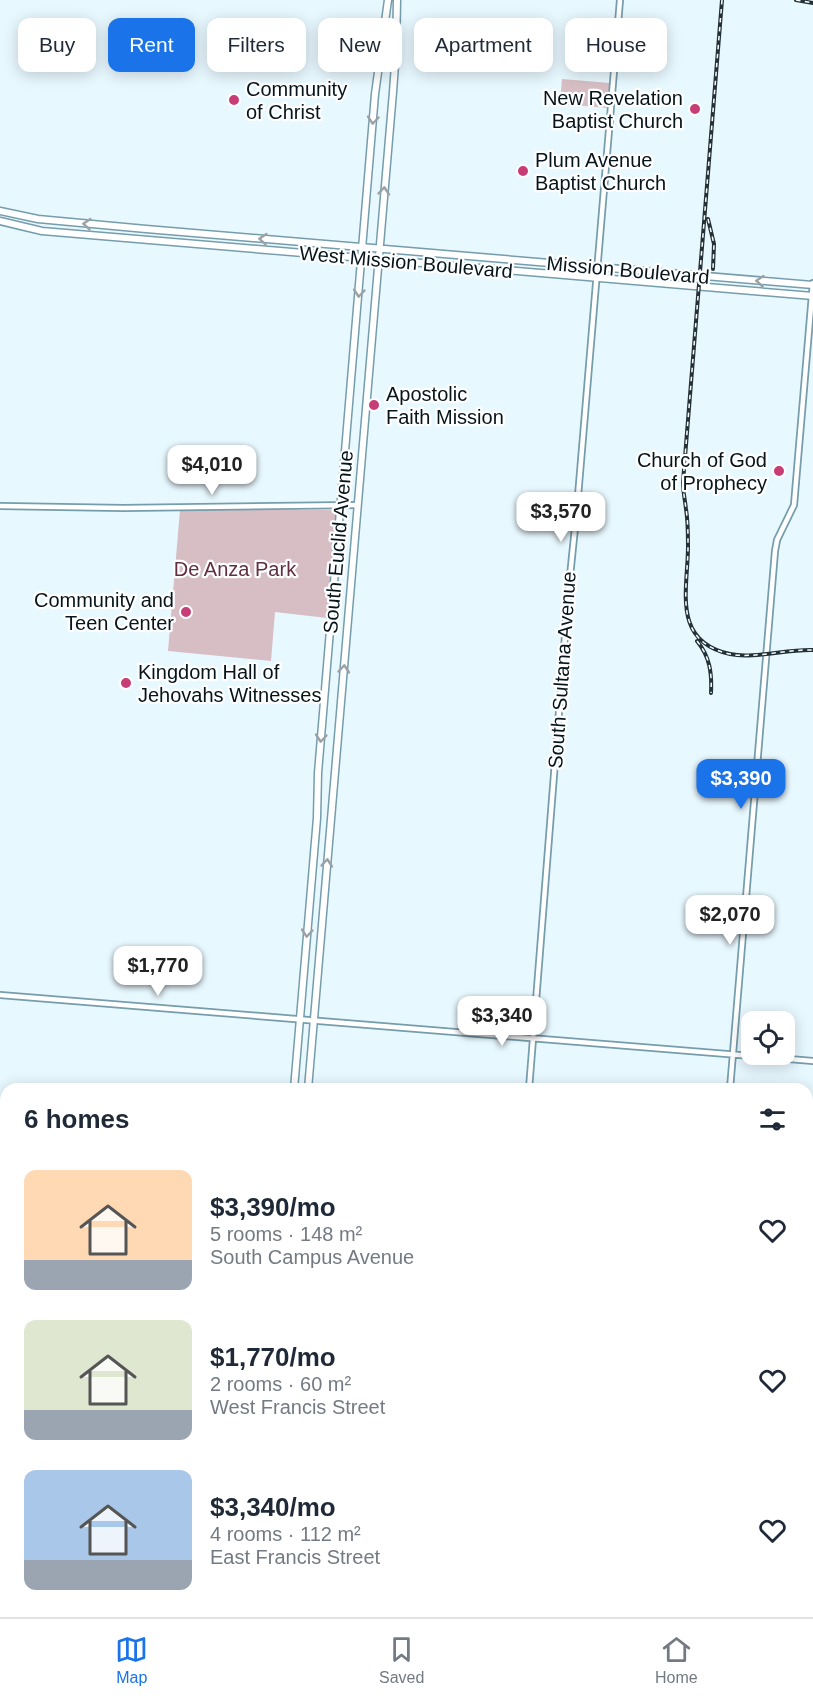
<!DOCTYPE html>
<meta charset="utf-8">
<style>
:root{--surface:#fff;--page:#f6f6f7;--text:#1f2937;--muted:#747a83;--line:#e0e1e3;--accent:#1a73e8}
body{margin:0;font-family:Arial,sans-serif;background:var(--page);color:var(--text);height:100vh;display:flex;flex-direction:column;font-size:22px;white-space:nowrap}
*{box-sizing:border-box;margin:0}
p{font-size:20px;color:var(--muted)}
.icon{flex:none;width:33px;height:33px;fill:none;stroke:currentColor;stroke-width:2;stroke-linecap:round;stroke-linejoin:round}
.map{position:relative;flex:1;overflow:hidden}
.details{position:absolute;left:0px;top:1083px;width:813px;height:534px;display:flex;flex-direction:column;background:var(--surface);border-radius:18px 18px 0 0;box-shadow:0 3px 15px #0003}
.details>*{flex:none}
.banner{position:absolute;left:18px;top:18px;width:777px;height:54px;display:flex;gap:12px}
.buttons{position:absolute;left:741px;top:1011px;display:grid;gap:12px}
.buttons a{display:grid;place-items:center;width:54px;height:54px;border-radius:12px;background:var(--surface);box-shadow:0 3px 15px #0003;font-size:30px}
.price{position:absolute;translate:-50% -51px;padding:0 14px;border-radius:12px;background:#fff;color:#222;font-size:20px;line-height:39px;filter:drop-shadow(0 2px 3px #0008)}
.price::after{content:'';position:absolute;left:50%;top:36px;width:18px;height:14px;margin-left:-9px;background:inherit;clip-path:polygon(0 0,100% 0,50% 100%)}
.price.on{background:var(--accent);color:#fff}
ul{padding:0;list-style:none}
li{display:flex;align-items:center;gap:18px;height:150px;padding:0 24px}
li span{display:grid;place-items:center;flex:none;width:168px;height:120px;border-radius:12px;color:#555}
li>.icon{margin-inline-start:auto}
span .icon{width:72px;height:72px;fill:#fffc;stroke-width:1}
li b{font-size:26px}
h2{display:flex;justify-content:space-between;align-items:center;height:72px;padding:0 24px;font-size:26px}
.tag{padding:0 21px;border-radius:12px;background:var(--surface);box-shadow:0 3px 15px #0003;font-size:21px;line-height:54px}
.tag.on{background:var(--accent);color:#fff}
.tabs{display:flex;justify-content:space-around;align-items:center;height:84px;border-top:2px solid var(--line);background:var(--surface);font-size:16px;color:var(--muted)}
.tabs a{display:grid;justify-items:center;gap:3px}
.tabs .on{color:var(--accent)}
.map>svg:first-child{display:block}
.green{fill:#d6bec4}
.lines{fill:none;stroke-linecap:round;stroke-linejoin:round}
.tertiary-casing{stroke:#759dac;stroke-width:8}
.secondary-casing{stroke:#759dac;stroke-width:8}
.primary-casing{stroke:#759dac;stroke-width:9}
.motorway-casing{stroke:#759dac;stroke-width:10}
.tertiary{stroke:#fff;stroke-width:4.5}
.secondary{stroke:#fff;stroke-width:5}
.primary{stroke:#fff;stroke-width:6}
.motorway{stroke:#fff;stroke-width:8}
.rail-casing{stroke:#233238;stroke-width:4}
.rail{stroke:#fff;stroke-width:1.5;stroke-dasharray:4.5;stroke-linecap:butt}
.motorway-bridge-casing{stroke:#759dac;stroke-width:10;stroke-linecap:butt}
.motorway-bridge{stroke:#fff;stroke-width:8}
.oneway{stroke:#9ba1a4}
.poi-dot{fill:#c73d75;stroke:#fff;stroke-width:2}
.labels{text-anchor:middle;stroke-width:4.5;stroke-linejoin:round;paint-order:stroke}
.poi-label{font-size:20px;fill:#06151b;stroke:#fff;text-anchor:start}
.street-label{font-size:20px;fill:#06151b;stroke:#fff}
.park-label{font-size:20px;fill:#612f40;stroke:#fff}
</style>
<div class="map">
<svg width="813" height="1617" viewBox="0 0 813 1617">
<rect width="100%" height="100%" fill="#e8f8ff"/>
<path class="green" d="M562,79L610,83L608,108L560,104Z
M180,510H337L327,618L275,612L271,661L168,651Z"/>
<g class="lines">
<g class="tertiary-casing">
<path id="tertiary" d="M0,506L123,508L357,505
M0,995L813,1061
M529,1089L569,586L577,508L620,0
M730,1089L775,551L777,540L794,505L813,283
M807,1463H813
M688,1617L689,1611"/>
</g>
<g class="secondary-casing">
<path id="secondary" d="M0,1397L6,1398"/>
</g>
<g class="primary-casing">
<path id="primary" d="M0,211L38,219L146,229L813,285
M0,221L42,231L813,296
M294,1089L317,818L318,773L375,94L388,0
M308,1089L393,92L396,51L397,0"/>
</g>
<g class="motorway-casing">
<path id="motorway" d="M0,1579L6,1580
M0,1591H6
M106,1611L144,1617
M216,1611L237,1613
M382,1611L446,1617
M468,1611L491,1617
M275,1616L287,1617"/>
</g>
<use href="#tertiary" class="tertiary"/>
<use href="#secondary" class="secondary"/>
<use href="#primary" class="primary"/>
<use href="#motorway" class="motorway"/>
<g class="rail-casing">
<path id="rail" d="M722,0L683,482C683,492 685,500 686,509C688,521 688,534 688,546C688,589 671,641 730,654C753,659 787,649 813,650
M796,0L813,3
M708,219L714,244L713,269
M697,641C710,657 712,673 711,693"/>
</g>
<use href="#rail" class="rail"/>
<g class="motorway-bridge-casing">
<path id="motorway-bridge" d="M237,1613L275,1616"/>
</g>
<use href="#motorway-bridge" class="motorway-bridge"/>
</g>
<defs><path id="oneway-chevron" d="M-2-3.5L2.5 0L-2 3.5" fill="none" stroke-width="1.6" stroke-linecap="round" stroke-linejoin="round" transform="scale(1.5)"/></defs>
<g class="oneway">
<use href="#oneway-chevron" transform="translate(373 120) rotate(95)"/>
<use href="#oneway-chevron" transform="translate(384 191) rotate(-85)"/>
<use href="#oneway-chevron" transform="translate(87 224) rotate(-175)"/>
<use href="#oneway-chevron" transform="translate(263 239) rotate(-175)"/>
<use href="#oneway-chevron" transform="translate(760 281) rotate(-175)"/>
<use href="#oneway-chevron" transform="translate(359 293) rotate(95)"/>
<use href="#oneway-chevron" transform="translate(344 669) rotate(-85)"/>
<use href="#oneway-chevron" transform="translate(321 738) rotate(95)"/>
<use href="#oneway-chevron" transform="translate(327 863) rotate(-85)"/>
<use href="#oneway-chevron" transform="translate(307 933) rotate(95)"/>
</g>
<g class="poi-dot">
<circle cx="234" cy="100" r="6"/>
<circle cx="695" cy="109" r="6"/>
<circle cx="523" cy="171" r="6"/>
<circle cx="374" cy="405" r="6"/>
<circle cx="779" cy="471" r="6"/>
<circle cx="186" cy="612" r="6"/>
<circle cx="126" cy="683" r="6"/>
</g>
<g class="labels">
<g class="poi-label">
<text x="246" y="96">Community<tspan x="246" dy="23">of Christ</tspan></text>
<text x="683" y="105" text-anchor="end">New Revelation<tspan x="683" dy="23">Baptist Church</tspan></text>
<text x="535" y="167">Plum Avenue<tspan x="535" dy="23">Baptist Church</tspan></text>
<text x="386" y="401">Apostolic<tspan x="386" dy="23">Faith Mission</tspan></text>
<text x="767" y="467" text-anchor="end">Church of God<tspan x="767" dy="23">of Prophecy</tspan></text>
<text x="174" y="607" text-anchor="end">Community and<tspan x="174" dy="23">Teen Center</tspan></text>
<text x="138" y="679">Kingdom Hall of<tspan x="138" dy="23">Jehovahs Witnesses</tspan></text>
</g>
<g class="street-label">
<text transform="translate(406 262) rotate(5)" y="7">West Mission Boulevard</text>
<text transform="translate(628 270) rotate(5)" y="7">Mission Boulevard</text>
<text transform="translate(338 542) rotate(-85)" y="7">South Euclid Avenue</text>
<text transform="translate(562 670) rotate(-86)" y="7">South Sultana Avenue</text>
</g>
<g class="park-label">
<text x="235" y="576">De Anza Park</text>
</g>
</g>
</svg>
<div class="buttons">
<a><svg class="icon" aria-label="locate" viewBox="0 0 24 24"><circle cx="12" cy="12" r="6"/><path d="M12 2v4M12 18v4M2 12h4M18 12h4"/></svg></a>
</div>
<b class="price" style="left:212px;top:496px">$4,010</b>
<b class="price" style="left:561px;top:543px">$3,570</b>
<b class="price on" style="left:741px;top:810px">$3,390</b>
<b class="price" style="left:730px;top:946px">$2,070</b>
<b class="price" style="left:158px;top:997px">$1,770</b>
<b class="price" style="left:502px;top:1047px">$3,340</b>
<div class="banner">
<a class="tag">Buy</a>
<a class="tag on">Rent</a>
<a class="tag">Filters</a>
<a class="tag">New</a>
<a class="tag">Apartment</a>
<a class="tag">House</a>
</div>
<section class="details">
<h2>6 homes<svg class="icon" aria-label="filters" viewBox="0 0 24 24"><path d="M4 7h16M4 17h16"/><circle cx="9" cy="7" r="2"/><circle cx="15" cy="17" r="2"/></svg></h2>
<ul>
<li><span style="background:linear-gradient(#ffd9b3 75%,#9aa5b1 0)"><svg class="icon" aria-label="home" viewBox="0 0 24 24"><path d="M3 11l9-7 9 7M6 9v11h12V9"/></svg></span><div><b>$3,390/mo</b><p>5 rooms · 148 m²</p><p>South Campus Avenue</p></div><svg class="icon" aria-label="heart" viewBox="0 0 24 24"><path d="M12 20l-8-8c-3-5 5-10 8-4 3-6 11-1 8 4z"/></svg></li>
<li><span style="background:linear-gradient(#dfe7d0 75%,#9aa5b1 0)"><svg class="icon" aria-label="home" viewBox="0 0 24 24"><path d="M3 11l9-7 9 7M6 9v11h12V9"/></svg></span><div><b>$1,770/mo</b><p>2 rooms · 60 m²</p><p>West Francis Street</p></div><svg class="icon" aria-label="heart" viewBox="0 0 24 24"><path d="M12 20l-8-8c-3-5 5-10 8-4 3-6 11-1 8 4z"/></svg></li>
<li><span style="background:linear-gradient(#a9c7e8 75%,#9aa5b1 0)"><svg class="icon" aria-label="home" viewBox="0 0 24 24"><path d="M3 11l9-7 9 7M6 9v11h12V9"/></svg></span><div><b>$3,340/mo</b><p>4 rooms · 112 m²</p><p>East Francis Street</p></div><svg class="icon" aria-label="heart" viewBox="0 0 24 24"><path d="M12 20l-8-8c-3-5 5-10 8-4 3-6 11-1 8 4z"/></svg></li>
</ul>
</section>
</div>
<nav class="tabs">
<a class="on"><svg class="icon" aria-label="map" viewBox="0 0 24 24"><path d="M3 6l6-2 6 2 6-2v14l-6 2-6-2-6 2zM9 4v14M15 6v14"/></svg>Map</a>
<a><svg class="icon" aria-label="saved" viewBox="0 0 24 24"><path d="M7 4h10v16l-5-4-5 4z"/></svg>Saved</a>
<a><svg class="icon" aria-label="home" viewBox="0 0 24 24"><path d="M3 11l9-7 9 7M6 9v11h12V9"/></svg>Home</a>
</nav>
